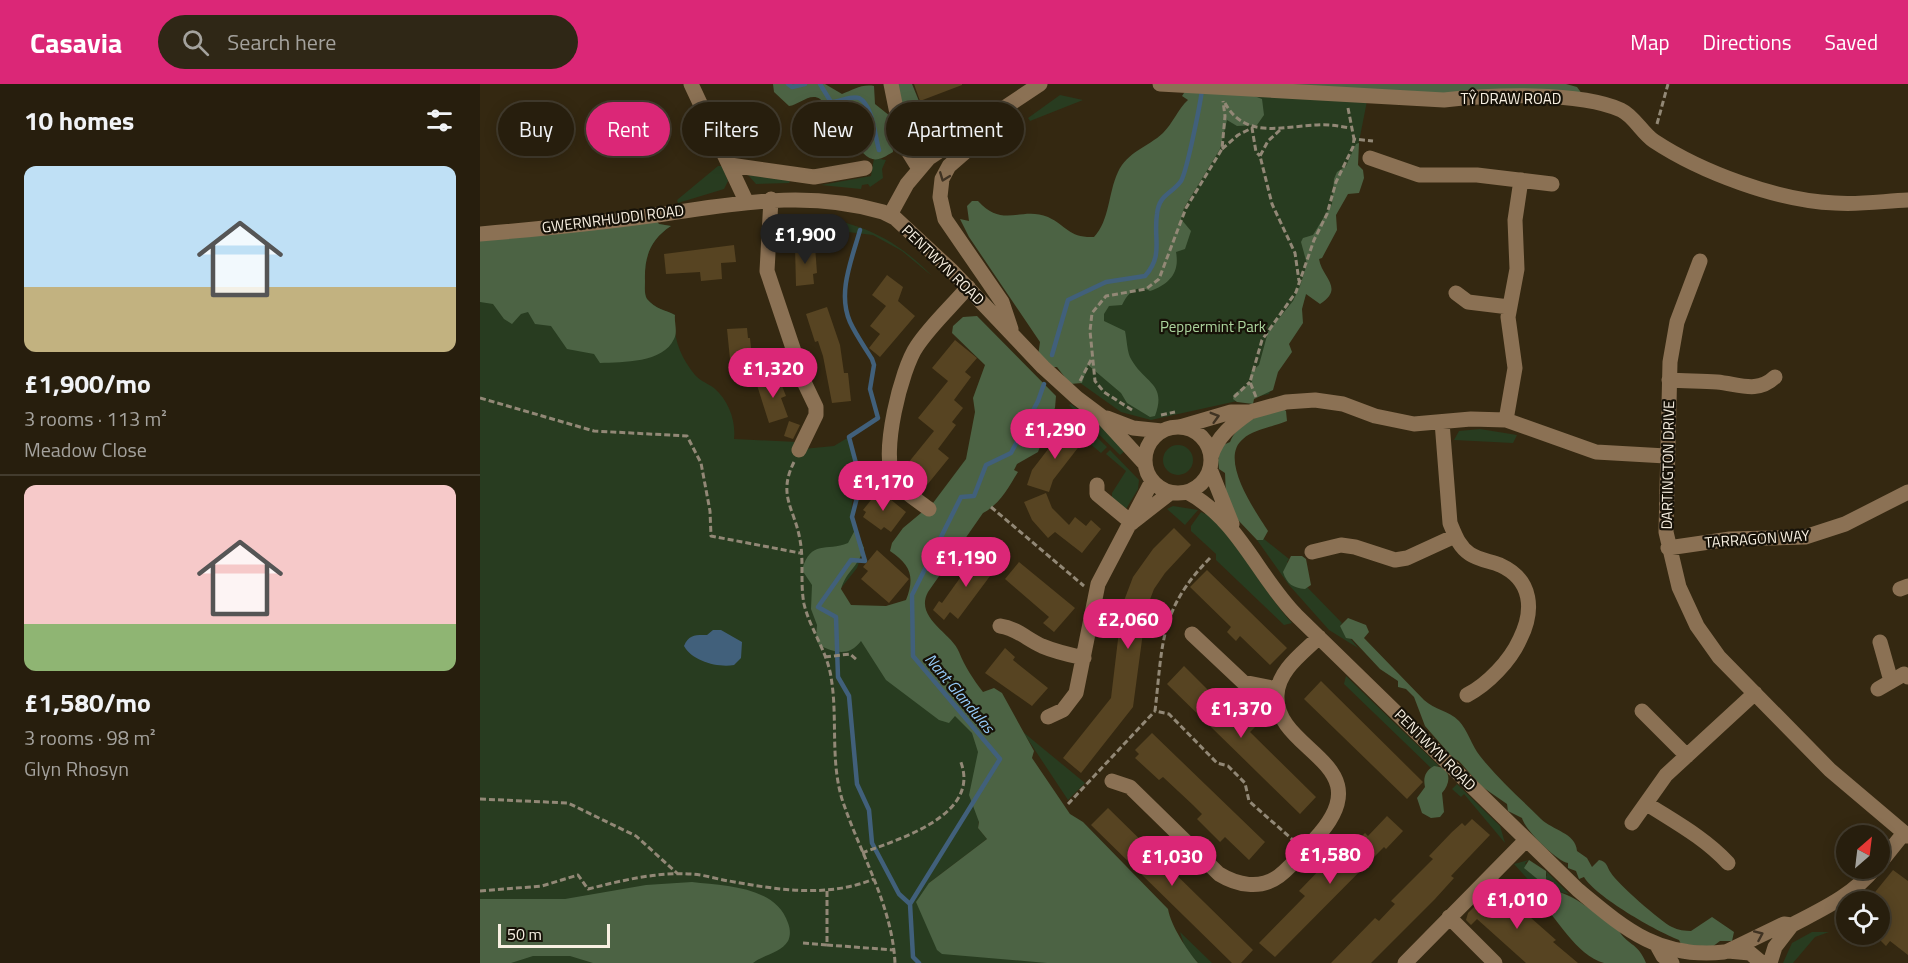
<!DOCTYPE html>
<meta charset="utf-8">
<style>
:root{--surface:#271e0d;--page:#2f2716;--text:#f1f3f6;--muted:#a4a29d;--line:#433c2e;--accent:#db2777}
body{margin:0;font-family:"Titillium Web",sans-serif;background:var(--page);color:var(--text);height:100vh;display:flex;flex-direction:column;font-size:22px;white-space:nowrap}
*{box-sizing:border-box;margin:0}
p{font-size:20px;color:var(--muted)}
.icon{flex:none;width:33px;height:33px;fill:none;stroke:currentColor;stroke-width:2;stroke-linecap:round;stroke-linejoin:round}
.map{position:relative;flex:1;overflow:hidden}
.side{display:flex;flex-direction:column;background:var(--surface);width:480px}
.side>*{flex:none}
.hud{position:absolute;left:18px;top:18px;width:570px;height:54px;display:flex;gap:12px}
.needle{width:39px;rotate:28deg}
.fabs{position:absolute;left:1356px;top:741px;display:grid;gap:12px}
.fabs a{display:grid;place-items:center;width:54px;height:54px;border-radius:50%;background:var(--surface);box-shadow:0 3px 15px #0003,0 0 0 2px var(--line);font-size:30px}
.scale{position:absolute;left:18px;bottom:15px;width:112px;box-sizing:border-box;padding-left:6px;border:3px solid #f8f0e2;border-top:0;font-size:16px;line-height:21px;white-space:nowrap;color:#f8f0e2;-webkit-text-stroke:4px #171208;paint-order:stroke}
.price{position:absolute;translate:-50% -51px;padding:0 14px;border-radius:21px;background:var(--accent);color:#fff;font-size:20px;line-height:39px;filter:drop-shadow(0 2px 3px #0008)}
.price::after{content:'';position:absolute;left:50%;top:36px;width:18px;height:14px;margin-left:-9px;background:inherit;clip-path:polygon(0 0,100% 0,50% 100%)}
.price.active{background:#222;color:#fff}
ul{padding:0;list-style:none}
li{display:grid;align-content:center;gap:12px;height:318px;padding:0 24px}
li+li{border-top:2px solid var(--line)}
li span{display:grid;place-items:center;height:186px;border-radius:12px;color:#555}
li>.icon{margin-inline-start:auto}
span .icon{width:108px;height:108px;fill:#fffc;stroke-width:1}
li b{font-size:26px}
h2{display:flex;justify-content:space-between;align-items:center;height:72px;padding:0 24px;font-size:26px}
.chip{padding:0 21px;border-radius:27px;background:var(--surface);box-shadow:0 3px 15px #0003,0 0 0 2px var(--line);font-size:21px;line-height:54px}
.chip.active{background:var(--accent);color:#fff}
header{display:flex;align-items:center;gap:36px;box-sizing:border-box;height:84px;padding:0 30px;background:var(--accent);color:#fff}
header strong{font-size:28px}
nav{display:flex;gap:33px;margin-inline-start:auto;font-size:21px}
.search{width:420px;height:54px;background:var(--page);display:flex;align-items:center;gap:15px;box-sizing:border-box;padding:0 21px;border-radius:33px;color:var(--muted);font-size:22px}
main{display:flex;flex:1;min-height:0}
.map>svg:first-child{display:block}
.green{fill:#283c20}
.forest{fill:#4c6344}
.water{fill:#41607b}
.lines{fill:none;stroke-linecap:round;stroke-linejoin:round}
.stream{stroke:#41607b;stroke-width:4.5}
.building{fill:#574422}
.path{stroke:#928876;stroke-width:3;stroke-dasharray:6 3;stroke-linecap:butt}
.minor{stroke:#8b7154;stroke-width:15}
.oneway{stroke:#403323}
.labels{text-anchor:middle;stroke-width:4.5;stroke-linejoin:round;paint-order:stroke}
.street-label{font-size:15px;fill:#f8f0e2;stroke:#171208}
.park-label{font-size:15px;fill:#acd49d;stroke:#171208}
.water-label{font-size:16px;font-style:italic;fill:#95caf9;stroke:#171208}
</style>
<header>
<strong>Casavia</strong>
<div class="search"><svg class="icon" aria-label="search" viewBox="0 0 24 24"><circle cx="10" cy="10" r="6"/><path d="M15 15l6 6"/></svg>Search here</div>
<nav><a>Map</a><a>Directions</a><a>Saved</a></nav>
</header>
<main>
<section class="side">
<h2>10 homes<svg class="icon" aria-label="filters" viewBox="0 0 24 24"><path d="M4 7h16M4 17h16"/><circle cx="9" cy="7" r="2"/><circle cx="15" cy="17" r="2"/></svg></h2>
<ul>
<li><span style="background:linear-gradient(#bfe0f5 65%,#c2b280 0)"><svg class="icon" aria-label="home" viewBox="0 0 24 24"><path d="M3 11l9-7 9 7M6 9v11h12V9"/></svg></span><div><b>£1,900/mo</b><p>3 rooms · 113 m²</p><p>Meadow Close</p></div></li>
<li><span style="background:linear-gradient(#f6c9c9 75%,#8fb573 0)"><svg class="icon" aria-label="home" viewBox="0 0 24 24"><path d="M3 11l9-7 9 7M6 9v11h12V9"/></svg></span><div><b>£1,580/mo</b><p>3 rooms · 98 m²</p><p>Glyn Rhosyn</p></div></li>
</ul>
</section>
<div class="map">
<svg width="1428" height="879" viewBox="0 0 1428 879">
<rect width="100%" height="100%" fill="#342811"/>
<path class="green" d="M580,11L603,16L550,37L548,34Z
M740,11L887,17L874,83L789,310L671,336L641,328L596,296L609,228L704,124L716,104Z
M394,74L406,76L402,85L403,94L390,103L388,100L382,101L381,105L341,101L391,92Z
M238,82H242L248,97L244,105L198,119L197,116Z
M268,91L310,97L309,99L276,100Z
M318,130C373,136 413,151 452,192L422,167L393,151L301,140L311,131Z
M174,134L179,140L191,142C171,155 164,172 165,197C165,203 164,210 167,215C175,225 186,226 195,231C192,253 201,274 215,291C220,297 229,300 234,304C249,317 256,337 254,355L317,358L323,365L354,362L369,353C374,369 378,382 381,398C363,424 375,439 384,464L377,484L354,513L512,641L498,744L507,755L449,799L694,879H0V147Z
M591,320L628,347L646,366L640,371L589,321Z
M577,332L597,334L627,363L621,369Z
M1000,345L1037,351L1033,359L974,356L979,347Z
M683 376a15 15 0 1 1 30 0a15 15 0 1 1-30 0Z
M630,366L659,396L658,405L646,425L632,414V409L646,387L626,370Z
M693,422L718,426L705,441L687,425Z
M727,427C760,461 781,504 812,539L804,541L736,476V470L711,447V442L721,428L725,430Z
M784,455L809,475L807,478L827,503L862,539L860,542L878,564L849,546L809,501L777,456Z
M866,592L959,682L951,684L864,600Z
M543,648L605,699L588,716Z
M977,700L1020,742L1025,759L984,710L981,713L972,705Z
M1049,776L1045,779L1052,790L1067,792L1066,787L1089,810L1059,804L1055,810L1049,804L1052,800L1034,780Z
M700,848L732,879H718L705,864Z
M1332,848H1349L1335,853L1313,879H1303L1312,859Z"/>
<path class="forest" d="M293,0H345L362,10C373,6 381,0 394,2L395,20L410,32L414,26L409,0H432L441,22L457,19L466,25L471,39L458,48L442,54L431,50H417L411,37L413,68C401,75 394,80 383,69C378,54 383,39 374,25L355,28C348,25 346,20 340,15C330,8 319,21 309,22L294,8Z
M710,0H1086L1097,3L1105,14L764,8L782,15L784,31L777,41L757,42L747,36L740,65L704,124L701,135L711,147L705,165L696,168C700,189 689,200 670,207C656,200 648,209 642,221L629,222L624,230V237L645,247C647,256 647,268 651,275C665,300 687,299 675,332L670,333L647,319L641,309L608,281L602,299L590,300L577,283H570L558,272L560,258L489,153L480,135L489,137L487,122L492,117H498C523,145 541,122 568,133C587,142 589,154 614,153C630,136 628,109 638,88C647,68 668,63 683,49C693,39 698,25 708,16L702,12Z
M879,59L878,81L883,86L884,94L879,109L868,110L856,131L857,146L842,174L839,175C842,194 865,204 840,220L826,210L822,225L823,239L809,260L812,268L798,288L793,306L774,315L773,320L757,318L753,315L754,310L772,298L771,288L779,281L788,248L813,217L820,202L827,180L821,158L823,154L833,151L852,120L854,95L857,88L866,82L876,60Z
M174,134L179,140L191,142C171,155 164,172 165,197C165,203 164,210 167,215C175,225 186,226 195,231C194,238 198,248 194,255C183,279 143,278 120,279L114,270L87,265L71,242L55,240L48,228L41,230L32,240L24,235L13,220L0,218V147Z
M497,232L576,312L575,324L557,351L562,357L558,368L537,380L534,386L538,388C528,404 520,420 503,429L448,508C434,534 472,549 479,568C485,583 493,595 503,608L514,604L522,609L554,667L552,674L590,730L603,738L688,825C691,842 707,866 718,879H567L462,870L457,866L436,818L449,799L507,755L498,744L499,738L489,711L498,668L492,649L475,632L469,639L459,636L406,596L381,557C369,573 355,569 339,561L336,555L337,541L331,525L332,501L322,486C331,455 346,468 368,459L375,446L384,464C377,485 367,486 361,505L371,521L406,522L426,516C435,493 431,481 410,467L412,459L423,444L453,419L486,375L495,328L493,314L505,281L472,249L473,242L483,233Z
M801,323L806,327L807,337C793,343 774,345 763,355C738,375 776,428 788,447L783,456H777L758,436L746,412L745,389L739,385L738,376L741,362L750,358C758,338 781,330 801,323Z
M811,472H822L826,475L831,501L825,505C813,504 807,500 803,488Z
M868,534L886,541L889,548L884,554L944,616C955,626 968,626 979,637C987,645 992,662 1000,672C1018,695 1041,715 1061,735C1072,746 1096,749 1097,767L1107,774L1112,783L1119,776C1128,778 1126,782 1131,789C1137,799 1181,838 1192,843C1198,846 1205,847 1211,847L1232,833L1254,848L1252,857H1240L1232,863L1201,860L1199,856C1176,847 1116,813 1104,793L1099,795L1096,787L1088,784V779C1077,777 1045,746 1042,734L1028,727L1027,720L1001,702L979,677L973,674L945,642L934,613L926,605L918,603V597L900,585L872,555L866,554L860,542Z
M954,682C971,683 972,698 962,709L964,728L960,733L951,734L942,729L937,714L945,703C943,694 945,687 954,682Z
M1049,776L1066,787V796L1061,798L1044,784Z
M212,798C245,802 296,802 308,839C310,844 311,851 308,857C301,869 283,871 273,879H113L90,872H53L31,879H0V815H85L166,801Z
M1059,804C1094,807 1109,826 1138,845C1146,861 1158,858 1166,879C1154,879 1136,879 1124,879C1096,871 1076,833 1057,813L1055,810Z"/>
<path class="water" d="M233,546H241L262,558L261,574L254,581C238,584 212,577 204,562C209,550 216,551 227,551Z"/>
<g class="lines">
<path class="stream" d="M308,0L312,3L325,0
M340,0L351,18C360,18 371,11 379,14C393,21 395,53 399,66
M380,146C372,175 357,209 370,238C376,251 384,262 392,275L394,281L390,305L398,334L369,353L381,398L372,433L385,477L371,476L338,523L356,533L358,593L369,612L377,700L389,726L392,759L419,810L430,820
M572,271L588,216L626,198L665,192C684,171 673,155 677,130C679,110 692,110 701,97C707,87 720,21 722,6
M439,879L433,873L430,820L520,675L433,572L432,511L481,413L494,412L506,381L531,369L558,317L564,300"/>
</g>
<path class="building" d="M434,0H482V1L440,17Z
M254,161L256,178L241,179L242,195L221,197L220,188L186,190L184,170Z
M315,162H335L337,189L333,190L334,200L316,202Z
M407,191L423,203L418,217L435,232L400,273L389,264L400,250L390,242L406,222L392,211Z
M347,223L360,261L364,289H368L371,317L352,319L343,272L338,257L335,258L326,230Z
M267,244L268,254H270L273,283L255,285L254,274L250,275L247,245Z
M475,256L497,274L485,288L491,293L474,316L483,324L472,338L476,341L458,365L469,374L447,401L424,384L454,347L438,334L468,297L452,284Z
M298,292L306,312L301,314L308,333L289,339L276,298Z
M309,337L320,341L313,355L304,352Z
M586,342L604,356L573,396L569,408L547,401L552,386Z
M399,406L426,428L411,448L404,443L401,446L383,433L386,428L383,426Z
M566,409L572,424L589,441L595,433L606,442L611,436L621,445L602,469L575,448L568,454L552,436L544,418Z
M694,444L711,461L685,489L674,505L666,526L653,623L601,689L583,674L631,614L642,522L653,493L673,465Z
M397,466L429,495L409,519L381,495L388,487L383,483Z
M498,469L516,484L478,535L470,528L464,536L453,526L459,517L462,519Z
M539,478L595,524L574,548L563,539L569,533L525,495Z
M727,486L807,564L790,581L760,552L756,557L747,548L751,543L710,503Z
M525,564L535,573L533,576L568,604L552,622L505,589Z
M704,582L751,629L755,624L766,634L775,643L770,648L836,713L820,730L687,600Z
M841,597L943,698L927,715L824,615Z
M672,649L785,758L769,776L745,753L740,758L717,735L722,730L713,721L683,693L679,696L655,674L659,670L655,666Z
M628,724L773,866L761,879H752L611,741Z
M907,732L923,747L906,765L904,763L795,873L779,859L825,812L819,807L846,779L850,784L885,749L888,752Z
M992,735L1010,751L971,792L974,794L955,815L891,879H851L895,834L899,837L915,820L911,817L953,775L949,772L972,748L982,739L985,742Z
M1413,786L1428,797V871L1410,857L1406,862L1400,856V818H1387Z
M1015,802L1076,856L1073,858L1098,879H1046L997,835L991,841L986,836L988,829Z"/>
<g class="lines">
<path class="path" d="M745,19C765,56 804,42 837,41C848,40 859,42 870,44
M868,24L874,55
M1177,40L1188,0
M800,46L788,57L780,72L792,120L815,169L819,197
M742,65L758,51L772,44L776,68L780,72
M600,297L611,276
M754,313L770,298
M776,313L770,298L782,256L816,208L834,156L847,130L856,98L873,63L874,55L893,57
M0,314L114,347L207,352L221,379L230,427L231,452L320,469
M652,326L624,308L615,297L610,247L612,229L626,212L666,205L679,195L706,124L742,65L745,32L743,17
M681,331L695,328
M314,378C297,412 315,425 320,456C324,477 320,499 324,520C330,545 347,567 351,593C358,634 350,675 362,715C380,770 412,820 415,879
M511,423L604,502
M730,474C679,526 683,559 675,627L689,630L737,679L748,682L765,699L769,717L814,757
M345,573L370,570L377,576
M0,715L88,719L156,752L198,790
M588,720L675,627
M382,769C419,755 503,731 480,676
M0,807L62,802L98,791L108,805C140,797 176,788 208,790C222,790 236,795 249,797C299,806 347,814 394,795
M347,807V861L414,866
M323,859L347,861"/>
<path class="minor" d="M211,0L266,117
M411,0L423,59L438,83
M680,0L964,16C1010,11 1099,7 1141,26C1154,32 1162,49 1174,57C1221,88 1298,117 1355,119C1379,121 1404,117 1428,116
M513,32L500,55L469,82L462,95L460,113L465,135L522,218L531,245
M890,74L939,91H997L1072,100
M250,81L334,93L385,84
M291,115L287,187L325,300L336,323V331L319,366
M410,131L427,100L449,74L560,0
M0,150C59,145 119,139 177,131C256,120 325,105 403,128L415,134L471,186L563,283L597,314L621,332L665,380
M1220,177L1197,238L1190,278L1186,448L1199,503L1217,542L1239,573L1350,686L1428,752
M976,209L988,218L1029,223
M1189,296C1205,297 1221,297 1237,298C1259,300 1277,310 1295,293
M627,334L653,344L682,347
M1026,336L1035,284L1028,233L1037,185L1035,136L1041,96
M962,338L970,439C975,451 979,463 990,470C999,476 1010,477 1020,481C1053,496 1054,527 1040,555C1030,577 1008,600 987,611
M700,343L751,328H770L806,318L835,316L863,320L895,332L934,340L991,335L1026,336L1116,368L1186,372
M665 376a33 33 0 1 1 66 0a33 33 0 1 1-66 0Z
M731,373C737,352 753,340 770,328
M730,385L752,440
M617,401V410L652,439
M707,408C759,436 777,491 816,531L1098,806C1145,845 1179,875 1244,868
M449,425C437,416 422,407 414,395C400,371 421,285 437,262C451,241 471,223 488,203
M654,437L690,409
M1188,464L1250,455L1325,453L1365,440L1428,408
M832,468L861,461L875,463L915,476L927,474L975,452
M1420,505L1428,502
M520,542C536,544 547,555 562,562C576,568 590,571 604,574
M712,550L763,598L797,605
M1400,558L1411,597
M1398,605L1424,590L1428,593
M1162,627L1207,672
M568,633L583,626L596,609L618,500L672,397
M632,697L650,703L739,790C757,801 780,806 799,792C812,782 823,768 834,756C907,679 794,669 797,611C798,586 823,569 839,553
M1167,720C1195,738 1225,754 1248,779
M1152,739L1186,691L1275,609
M1400,779L1424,749
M969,833L1015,879
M1178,863L1183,872L1192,879
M1248,867L1304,840L1312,841C1342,825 1372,812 1395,784
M1248,867L1270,869L1282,879
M925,879L1046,756
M1290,879L1295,863L1312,841"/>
</g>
<defs><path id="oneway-chevron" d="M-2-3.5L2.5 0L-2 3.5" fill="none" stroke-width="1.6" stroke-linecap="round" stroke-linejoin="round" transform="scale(1.5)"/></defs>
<g class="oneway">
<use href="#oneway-chevron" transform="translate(464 93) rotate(111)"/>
<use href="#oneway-chevron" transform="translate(735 333) rotate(-16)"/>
<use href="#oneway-chevron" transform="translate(1279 851) rotate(-24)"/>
</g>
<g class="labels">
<g class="street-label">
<text x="1031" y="20">TŶ DRAW ROAD</text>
<text transform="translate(133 135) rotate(-7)" y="5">GWERNRHUDDI ROAD</text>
<text transform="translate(463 181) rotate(44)" y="5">PENTWYN ROAD</text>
<text transform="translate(1188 381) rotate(-89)" y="5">DARTINGTON DRIVE</text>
<text transform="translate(1277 455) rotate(-4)" y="5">TARRAGON WAY</text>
<text transform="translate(955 666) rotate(45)" y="5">PENTWYN ROAD</text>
</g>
<g class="park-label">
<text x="733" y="248">Peppermint Park</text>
</g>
<g class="water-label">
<text transform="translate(480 609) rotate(50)" y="6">Nant Glandulas</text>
</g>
</g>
</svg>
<div class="fabs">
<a><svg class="needle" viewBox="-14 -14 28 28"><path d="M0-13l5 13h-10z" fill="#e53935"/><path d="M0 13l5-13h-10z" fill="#a4a29d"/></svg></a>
<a><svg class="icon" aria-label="locate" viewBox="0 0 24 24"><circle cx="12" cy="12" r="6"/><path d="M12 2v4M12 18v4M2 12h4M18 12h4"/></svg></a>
</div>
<div class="scale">50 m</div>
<b class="price active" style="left:325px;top:181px">£1,900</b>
<b class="price" style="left:293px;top:315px">£1,320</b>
<b class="price" style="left:575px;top:376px">£1,290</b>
<b class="price" style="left:403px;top:428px">£1,170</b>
<b class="price" style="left:486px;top:504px">£1,190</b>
<b class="price" style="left:648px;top:566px">£2,060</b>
<b class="price" style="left:761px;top:655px">£1,370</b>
<b class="price" style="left:850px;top:801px">£1,580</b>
<b class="price" style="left:692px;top:803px">£1,030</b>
<b class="price" style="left:1037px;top:846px">£1,010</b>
<div class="hud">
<a class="chip">Buy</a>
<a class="chip active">Rent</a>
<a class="chip">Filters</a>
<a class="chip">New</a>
<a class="chip">Apartment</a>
</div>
</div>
</main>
